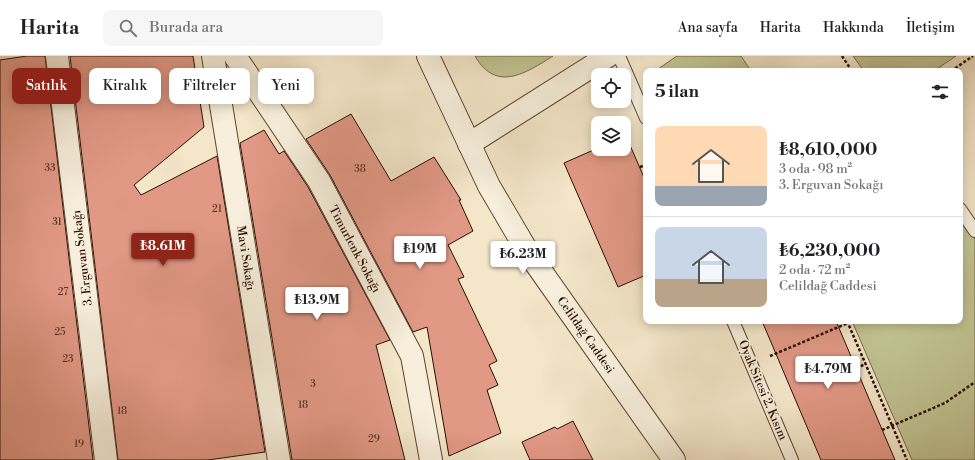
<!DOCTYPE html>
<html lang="tr">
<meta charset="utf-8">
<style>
:root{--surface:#fff;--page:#f6f6f6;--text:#202124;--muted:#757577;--line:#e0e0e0;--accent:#8f2418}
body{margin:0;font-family:"Libre Bodoni",serif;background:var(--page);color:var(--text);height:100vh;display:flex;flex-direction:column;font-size:15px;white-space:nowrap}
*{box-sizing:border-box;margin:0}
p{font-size:13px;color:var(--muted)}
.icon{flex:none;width:22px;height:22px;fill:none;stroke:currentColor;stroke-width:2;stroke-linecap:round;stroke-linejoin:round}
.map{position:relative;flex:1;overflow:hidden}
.details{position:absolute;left:643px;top:12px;width:320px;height:256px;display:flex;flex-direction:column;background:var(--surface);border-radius:8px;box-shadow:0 2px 10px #0003}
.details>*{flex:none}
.banner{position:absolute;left:12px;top:12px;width:380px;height:36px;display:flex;gap:8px}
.buttons{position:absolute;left:591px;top:12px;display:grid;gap:8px}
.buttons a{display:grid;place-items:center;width:40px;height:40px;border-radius:8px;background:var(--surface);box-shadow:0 2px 10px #0003;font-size:20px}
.price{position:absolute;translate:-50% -34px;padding:0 9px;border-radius:4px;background:#fff;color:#222;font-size:13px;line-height:26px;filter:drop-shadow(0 1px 2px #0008)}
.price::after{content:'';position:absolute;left:50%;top:24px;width:12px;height:9px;margin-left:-6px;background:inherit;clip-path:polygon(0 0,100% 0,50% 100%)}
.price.current{background:var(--accent);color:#fff}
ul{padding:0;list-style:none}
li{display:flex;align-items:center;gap:12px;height:100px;padding:0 12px}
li+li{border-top:1px solid var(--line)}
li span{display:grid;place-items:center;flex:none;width:112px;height:80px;border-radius:8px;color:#555}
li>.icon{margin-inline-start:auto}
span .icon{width:48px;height:48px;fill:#fffc;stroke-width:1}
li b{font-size:17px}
h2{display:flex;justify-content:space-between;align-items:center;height:48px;padding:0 12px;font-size:17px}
.pill{padding:0 14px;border-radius:8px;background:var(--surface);box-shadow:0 2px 10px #0003;font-size:14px;line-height:36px}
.pill.current{background:var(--accent);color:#fff}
header{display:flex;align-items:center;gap:24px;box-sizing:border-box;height:56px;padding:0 20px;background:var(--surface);border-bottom:1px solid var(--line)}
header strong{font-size:19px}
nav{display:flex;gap:22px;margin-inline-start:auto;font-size:14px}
.search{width:280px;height:36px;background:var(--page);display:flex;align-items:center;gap:10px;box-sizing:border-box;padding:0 14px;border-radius:8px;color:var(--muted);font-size:15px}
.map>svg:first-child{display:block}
.green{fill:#c1c392;stroke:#766849}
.building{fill:#e19885;stroke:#2b0e00}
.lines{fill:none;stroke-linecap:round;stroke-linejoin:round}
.service-casing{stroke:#5d4432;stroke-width:14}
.minor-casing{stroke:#5d4432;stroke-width:24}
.tertiary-casing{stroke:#5d4432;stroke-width:24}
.path{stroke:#2b0e00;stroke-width:2.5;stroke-dasharray:3 2;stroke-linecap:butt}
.service{stroke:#f7efdc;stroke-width:12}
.minor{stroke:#f7efdc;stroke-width:22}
.tertiary{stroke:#f7efdc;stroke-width:22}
.labels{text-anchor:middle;stroke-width:3.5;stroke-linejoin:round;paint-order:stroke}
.number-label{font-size:10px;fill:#583021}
.street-label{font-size:12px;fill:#2b0e00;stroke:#f7efdc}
</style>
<header>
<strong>Harita</strong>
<div class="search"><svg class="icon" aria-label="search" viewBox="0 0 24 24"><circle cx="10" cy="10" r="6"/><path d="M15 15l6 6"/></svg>Burada ara</div>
<nav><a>Ana sayfa</a><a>Harita</a><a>Hakkında</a><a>İletişim</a></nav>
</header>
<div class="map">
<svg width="975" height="404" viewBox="0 0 975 404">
<rect width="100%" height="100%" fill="#f3e6c9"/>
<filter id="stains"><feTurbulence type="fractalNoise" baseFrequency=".005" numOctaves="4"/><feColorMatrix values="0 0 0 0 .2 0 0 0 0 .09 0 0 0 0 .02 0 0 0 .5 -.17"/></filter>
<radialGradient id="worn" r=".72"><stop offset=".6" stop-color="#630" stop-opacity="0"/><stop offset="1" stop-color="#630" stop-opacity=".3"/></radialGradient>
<path class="green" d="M475,0H553C526,17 496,37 475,0Z
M677,0H741L751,15H655Z
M853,0H956L934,15H864Z
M960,162L975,183V404H912L852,265H960Z"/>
<path class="building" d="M27,0H45L93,404H0V4Z
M70,0H193L204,71L134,129L141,139L217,100L265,396L208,404H118Z
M351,58L391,125L434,101L461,144H459L473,175L448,189L464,221L458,223L497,305L489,309L498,329L487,334L501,377L449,400L427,271L413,276L330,119L306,83Z
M264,74L279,98L284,95L308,131L390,284L376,289L405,404H292L240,87Z
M626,80L646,126V219L618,231L564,107L598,92L624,93V81Z
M762,265H836L895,404H821Z
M573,365L593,404H530L522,386L555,371L557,373Z"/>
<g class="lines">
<g class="service-casing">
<path id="service" d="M619,0L646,62
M960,153L975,175
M733,265L792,404"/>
</g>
<g class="minor-casing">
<path id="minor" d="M57,0L106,404
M213,0L279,404
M235,0L319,125L412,300L431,404
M469,88L608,0"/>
</g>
<g class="tertiary-casing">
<path id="tertiary" d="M428,0L489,130L529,198L674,404"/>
</g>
<path class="path" d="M842,0L852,15
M951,15L973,0
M640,111L646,109
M847,265L907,404
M770,300L848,267
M856,312L866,308
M882,374L945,347L975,326"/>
<use href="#service" class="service"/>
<use href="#minor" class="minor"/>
<use href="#tertiary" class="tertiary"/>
</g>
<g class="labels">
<g class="number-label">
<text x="50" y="115">33</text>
<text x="360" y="116">38</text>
<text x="217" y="156">21</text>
<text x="57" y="169">31</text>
<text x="63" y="239">27</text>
<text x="60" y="279">25</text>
<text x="68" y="306">23</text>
<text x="313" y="331">3</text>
<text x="303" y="352">18</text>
<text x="122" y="358">18</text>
<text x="374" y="386">29</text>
<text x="79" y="391">19</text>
</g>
<g class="street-label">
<text transform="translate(355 193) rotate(62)" y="4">Timurlenk Sokağı</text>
<text transform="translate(82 202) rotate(-97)" y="4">3. Erguvan Sokağı</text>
<text transform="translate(246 202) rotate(81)" y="4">Mavi Sokağı</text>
<text transform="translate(586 279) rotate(55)" y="4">Celildağ Caddesi</text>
<text transform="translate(763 334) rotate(67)" y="4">Oyak Sitesi 2. Kısım</text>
</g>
</g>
<rect width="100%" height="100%" filter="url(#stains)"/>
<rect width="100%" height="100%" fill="url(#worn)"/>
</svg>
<div class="buttons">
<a><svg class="icon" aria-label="locate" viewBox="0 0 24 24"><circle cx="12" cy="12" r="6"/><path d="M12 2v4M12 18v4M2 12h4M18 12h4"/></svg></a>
<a><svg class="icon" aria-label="layers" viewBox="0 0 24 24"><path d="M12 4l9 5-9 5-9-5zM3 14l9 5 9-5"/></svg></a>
</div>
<b class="price current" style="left:163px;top:211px">₺8.61M</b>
<b class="price" style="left:420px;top:214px">₺19M</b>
<b class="price" style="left:523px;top:219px">₺6.23M</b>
<b class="price" style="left:317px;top:265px">₺13.9M</b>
<b class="price" style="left:828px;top:334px">₺4.79M</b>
<div class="banner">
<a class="pill current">Satılık</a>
<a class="pill">Kiralık</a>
<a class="pill">Filtreler</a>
<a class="pill">Yeni</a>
</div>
<section class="details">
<h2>5 ilan<svg class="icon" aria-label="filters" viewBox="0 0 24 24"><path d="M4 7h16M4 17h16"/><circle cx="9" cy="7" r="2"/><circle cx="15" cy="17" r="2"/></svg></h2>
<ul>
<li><span style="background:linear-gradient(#ffd9b3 75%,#9aa5b1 0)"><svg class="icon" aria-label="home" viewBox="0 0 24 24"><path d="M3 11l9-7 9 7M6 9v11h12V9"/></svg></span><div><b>₺8,610,000</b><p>3 oda · 98 m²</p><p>3. Erguvan Sokağı</p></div></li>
<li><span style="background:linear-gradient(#c9d6e8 65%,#b9a48a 0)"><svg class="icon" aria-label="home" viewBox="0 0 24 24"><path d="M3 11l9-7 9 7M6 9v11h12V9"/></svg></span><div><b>₺6,230,000</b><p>2 oda · 72 m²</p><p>Celildağ Caddesi</p></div></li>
</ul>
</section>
</div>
